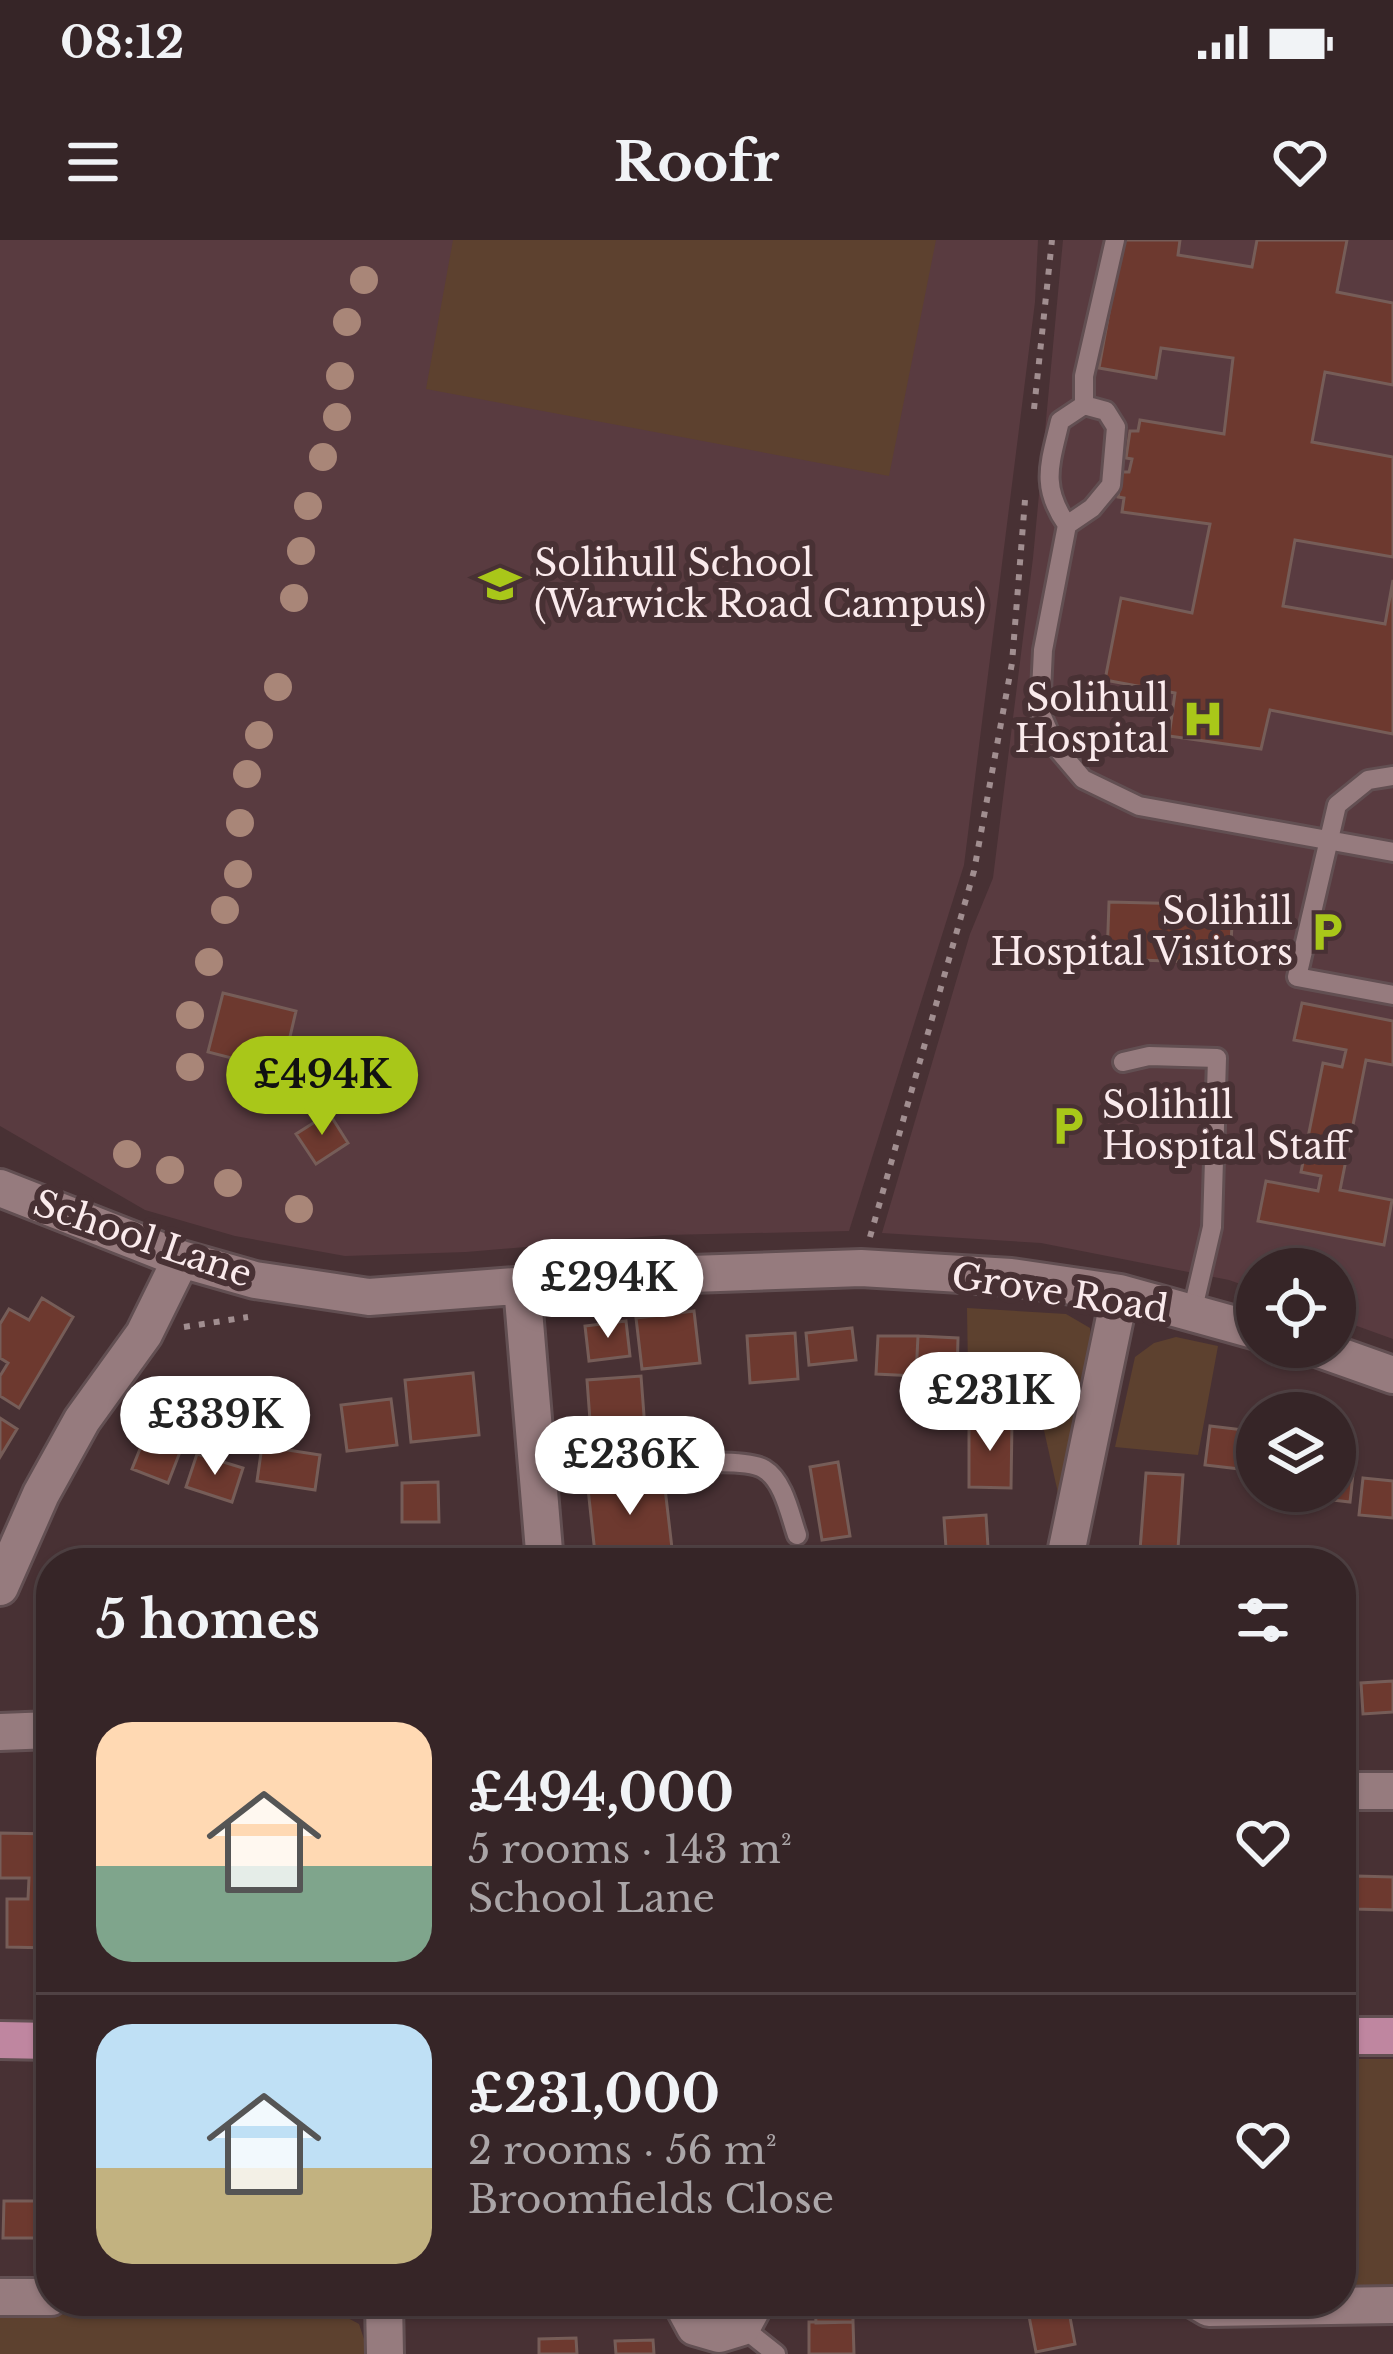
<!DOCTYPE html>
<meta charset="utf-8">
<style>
:root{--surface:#362527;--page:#413133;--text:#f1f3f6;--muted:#aaa5a7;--line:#504244;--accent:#a9c719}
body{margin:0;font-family:"Libre Baskerville",serif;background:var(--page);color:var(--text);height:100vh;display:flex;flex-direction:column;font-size:45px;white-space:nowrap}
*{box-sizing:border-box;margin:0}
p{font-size:39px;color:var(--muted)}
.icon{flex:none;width:66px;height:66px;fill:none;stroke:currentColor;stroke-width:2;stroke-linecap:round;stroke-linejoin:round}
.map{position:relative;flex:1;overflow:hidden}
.side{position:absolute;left:36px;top:1308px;width:1320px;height:768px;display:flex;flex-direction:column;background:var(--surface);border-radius:48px;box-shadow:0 3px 9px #0004,0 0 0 3px var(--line)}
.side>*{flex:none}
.tools{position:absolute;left:1236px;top:1008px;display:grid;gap:24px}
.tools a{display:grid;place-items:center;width:120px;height:120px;border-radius:50%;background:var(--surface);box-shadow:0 3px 9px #0004,0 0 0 3px var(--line);font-size:60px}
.price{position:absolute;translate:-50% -102px;padding:0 27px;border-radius:42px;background:#fff;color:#222;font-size:39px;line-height:78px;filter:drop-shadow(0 3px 6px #0008)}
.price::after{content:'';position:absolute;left:50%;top:72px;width:36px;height:27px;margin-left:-18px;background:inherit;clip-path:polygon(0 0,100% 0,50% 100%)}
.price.active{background:var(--accent);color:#111}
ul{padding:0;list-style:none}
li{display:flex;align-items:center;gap:36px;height:300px;padding:0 60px}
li+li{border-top:3px solid var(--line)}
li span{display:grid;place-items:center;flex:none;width:336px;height:240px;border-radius:36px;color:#555}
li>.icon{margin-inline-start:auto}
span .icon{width:144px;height:144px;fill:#fffc;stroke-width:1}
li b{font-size:51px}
h2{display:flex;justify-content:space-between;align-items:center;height:144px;padding:0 60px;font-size:51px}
.status{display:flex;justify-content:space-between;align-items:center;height:84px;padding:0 60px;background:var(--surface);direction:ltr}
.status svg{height:33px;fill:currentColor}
header{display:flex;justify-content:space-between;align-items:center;height:156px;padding:0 60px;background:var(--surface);font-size:54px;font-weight:700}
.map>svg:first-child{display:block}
.built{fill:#593b40}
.green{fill:#5d412f}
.building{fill:#6d392f;stroke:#765d58;stroke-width:3}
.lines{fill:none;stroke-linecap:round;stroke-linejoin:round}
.service-casing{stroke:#624f52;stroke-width:24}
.minor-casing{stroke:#624f52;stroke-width:42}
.trunk-casing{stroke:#624f52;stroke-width:42}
.path{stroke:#a18e90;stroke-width:6;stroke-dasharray:6 9;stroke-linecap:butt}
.service{stroke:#967b7e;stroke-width:18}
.minor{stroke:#967b7e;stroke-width:36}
.trunk{stroke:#bf86a0;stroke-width:36}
.tree{fill:#a98678}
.labels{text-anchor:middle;stroke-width:12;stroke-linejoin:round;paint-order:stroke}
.poi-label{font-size:36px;fill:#faeaec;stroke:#483134;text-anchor:start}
.street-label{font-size:36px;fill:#faeaec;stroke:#483134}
</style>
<div class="status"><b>08:12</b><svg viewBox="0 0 49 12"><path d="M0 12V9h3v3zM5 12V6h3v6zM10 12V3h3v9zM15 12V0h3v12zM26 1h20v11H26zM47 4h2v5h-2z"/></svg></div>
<header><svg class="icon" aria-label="menu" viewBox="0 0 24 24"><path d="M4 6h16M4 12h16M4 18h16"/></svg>Roofr<svg class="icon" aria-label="heart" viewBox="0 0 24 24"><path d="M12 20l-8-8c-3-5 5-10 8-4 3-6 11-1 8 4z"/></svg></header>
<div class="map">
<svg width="1393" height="2114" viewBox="0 0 1393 2114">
<rect width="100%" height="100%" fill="#483134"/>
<path class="built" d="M0,0H1038L1035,62L964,625L849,991L665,995L466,1012L345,1016L235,996L145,970L0,886Z
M1063,0H1393V1099L1335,1078V1029H1257V1050L1229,1040L1041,1003L882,993L970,694L993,638L1033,318Z"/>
<path class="green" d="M453,0H936L889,236L426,149Z
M967,1068L1066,1074L1090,1088L1093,1113L1058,1253L1037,1159L1001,1157L993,1135L968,1130Z
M1176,1097L1218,1106L1198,1215L1115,1207L1135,1117L1154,1103Z
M1341,1819H1393V2044L1341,2055Z
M337,2072L359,2084L369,2114H0V2075Z"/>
<path class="building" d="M1122,0H1180L1178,15L1252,27L1257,0H1347L1337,52L1393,63V145L1325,132L1312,202L1393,217V317L1295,300L1283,366L1385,384L1393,340V494L1270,470L1261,509L1169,496L1175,453L1105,440L1121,358L1192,373L1210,284L1122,272L1124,258L1118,257L1122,232H1129L1132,219L1126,218L1130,191H1138L1140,180L1224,194L1233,118L1161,108L1156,138L1099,128Z
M1109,662L1233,665L1230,723L1107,719Z
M223,753L296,771L282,831L208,812Z
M1302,763L1393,781V825L1366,820L1340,950L1392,960L1384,1005L1258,981L1266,941L1318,951L1321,936L1301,932L1323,823L1342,827L1346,810L1294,800Z
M329,873L348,903L316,924L296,894Z
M42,1058L73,1077L19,1168L0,1156V1136L8,1123L0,1118V1084L9,1069L29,1080Z
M694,1071L700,1123L642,1129L636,1078Z
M626,1081L630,1116L589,1121L585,1086Z
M852,1088L856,1120L809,1125L806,1093Z
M795,1093L798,1139L750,1143L747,1096Z
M878,1096H918L916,1136L876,1134Z
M918,1096L958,1098L957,1137L916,1136Z
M473,1133L479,1195L411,1202L405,1140Z
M641,1136L646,1202L592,1207L587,1140Z
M391,1159L397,1205L347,1211L341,1165Z
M0,1178L17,1189L0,1217Z
M969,1181H1012L1011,1248L969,1247Z
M1210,1186L1244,1190L1240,1229L1205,1225Z
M1244,1190L1257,1191V1231L1240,1229Z
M144,1199L180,1212L168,1243L132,1229Z
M262,1206L320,1215L315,1250L257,1241Z
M197,1214L243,1228L232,1262L186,1247Z
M838,1222L850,1296L822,1300L810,1227Z
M1335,1223L1354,1225L1350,1262L1315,1258L1316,1251H1335Z
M663,1231L673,1317L596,1323L587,1239Z
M1146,1233L1183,1235L1177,1323H1139Z
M1363,1238L1393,1241V1278L1359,1275Z
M438,1242L439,1282H402V1243Z
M986,1275L989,1323H947L944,1278Z
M51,1348V1438H50L41,1349Z
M1393,1441V1472L1363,1474L1361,1443Z
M1341,1451H1349V1486H1341Z
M0,1593L51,1594V1708L7,1707V1659H28L29,1638H0Z
M1356,1636L1393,1637V1670L1355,1669Z
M4,1961H44L43,1998H3Z
M44,1961H51V2006L43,2005Z
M815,2061H853V2082L816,2083Z
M1026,2061H1067L1075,2104L1036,2112Z
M809,2082H853L854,2114H809Z
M576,2098L577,2114H539V2099Z
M653,2100L654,2114H616L615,2101Z"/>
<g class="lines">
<g class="service-casing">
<path id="service" d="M1084,165V136L1115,0
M1067,285C1040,246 1050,224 1060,181L1084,165L1106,171L1116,187L1111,245L1092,268L1067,285L1043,410L1040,472L1055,506L1083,539L1139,566L1393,612
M1393,536L1368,540L1337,565L1297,737L1393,755
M1123,822L1149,816L1217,818L1212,987L1192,1073
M538,1238C577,1235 736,1211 764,1229C784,1241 790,1275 797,1295
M742,2087L776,2114"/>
</g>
<g class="minor-casing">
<path id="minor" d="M0,948L181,1019L255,1040L369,1057L662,1035L861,1028L1011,1037L1120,1053L1257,1091
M522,1046L545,1323
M1314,1107L1393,1135
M1064,1323L1120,1053
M0,1347L41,1254L82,1180L144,1094L181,1019
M0,1492L51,1490
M1341,1551H1393
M0,2057H51
M384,2061L385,2114
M681,2061L695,2087L719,2094L742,2087L756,2061
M1197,2061L1209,2068L1393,2065"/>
</g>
<g class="trunk-casing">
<path id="trunk" d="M1341,1796H1393
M0,1800L51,1801"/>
</g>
<path class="path" d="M1034,169L1052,0
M870,997L974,631L1012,423L1025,260
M184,1087L248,1077"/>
<use href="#service" class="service"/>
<use href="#minor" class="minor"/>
<use href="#trunk" class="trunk"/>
</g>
<g class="tree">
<circle cx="364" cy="40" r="14"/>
<circle cx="347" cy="82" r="14"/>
<circle cx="340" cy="136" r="14"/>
<circle cx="337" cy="177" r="14"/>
<circle cx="323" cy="217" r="14"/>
<circle cx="308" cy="266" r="14"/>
<circle cx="301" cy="311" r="14"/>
<circle cx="294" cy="358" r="14"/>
<circle cx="278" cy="447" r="14"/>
<circle cx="259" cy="495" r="14"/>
<circle cx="247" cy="534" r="14"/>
<circle cx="240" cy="583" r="14"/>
<circle cx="238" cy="634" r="14"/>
<circle cx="225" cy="670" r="14"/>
<circle cx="209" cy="722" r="14"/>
<circle cx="190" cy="775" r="14"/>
<circle cx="190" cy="827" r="14"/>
<circle cx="127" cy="914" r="14"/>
<circle cx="170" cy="930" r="14"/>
<circle cx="228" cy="943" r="14"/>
<circle cx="299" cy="969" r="14"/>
</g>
<defs>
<g id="school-bare" transform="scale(3.24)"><path d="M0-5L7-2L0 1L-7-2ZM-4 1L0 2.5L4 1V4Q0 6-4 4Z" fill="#a9c719" stroke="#483134" stroke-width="2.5" paint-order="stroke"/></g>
<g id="hospital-bare" transform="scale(3.24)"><path d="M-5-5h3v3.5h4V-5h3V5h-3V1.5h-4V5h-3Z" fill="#a9c719" stroke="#483134" stroke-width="2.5" paint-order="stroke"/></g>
<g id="parking-bare" transform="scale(3.24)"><path d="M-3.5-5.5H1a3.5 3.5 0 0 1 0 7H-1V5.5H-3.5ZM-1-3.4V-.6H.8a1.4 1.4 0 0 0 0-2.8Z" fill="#a9c719" stroke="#483134" stroke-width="2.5" paint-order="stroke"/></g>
</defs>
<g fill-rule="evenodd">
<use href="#school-bare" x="500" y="344"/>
<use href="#hospital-bare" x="1203" y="479"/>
<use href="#parking-bare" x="1327" y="692"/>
<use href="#parking-bare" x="1068" y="886"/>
</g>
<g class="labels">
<g class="poi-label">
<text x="534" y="336">Solihull School<tspan x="534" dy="41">(Warwick Road Campus)</tspan></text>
<text x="1169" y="471" text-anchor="end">Solihull<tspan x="1169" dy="41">Hospital</tspan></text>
<text x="1293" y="684" text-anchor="end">Solihill<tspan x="1293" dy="41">Hospital Visitors</tspan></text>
<text x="1102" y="878">Solihill<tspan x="1102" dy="41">Hospital Staff</tspan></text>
</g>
<g class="street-label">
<text transform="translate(143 998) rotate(19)" y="13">School Lane</text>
<text transform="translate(1060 1052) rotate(9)" y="13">Grove Road</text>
</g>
</g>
</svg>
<div class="tools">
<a><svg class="icon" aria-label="locate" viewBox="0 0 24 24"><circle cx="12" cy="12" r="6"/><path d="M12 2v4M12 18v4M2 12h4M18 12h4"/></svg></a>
<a><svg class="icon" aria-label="layers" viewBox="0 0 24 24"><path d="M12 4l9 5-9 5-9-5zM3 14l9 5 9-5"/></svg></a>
</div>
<b class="price active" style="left:322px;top:898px">£494K</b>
<b class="price" style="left:608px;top:1101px">£294K</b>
<b class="price" style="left:990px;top:1214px">£231K</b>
<b class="price" style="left:215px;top:1238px">£339K</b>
<b class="price" style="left:630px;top:1278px">£236K</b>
<section class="side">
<h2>5 homes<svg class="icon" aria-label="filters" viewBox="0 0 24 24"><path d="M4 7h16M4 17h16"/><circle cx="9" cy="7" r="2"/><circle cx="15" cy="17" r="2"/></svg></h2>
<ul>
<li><span style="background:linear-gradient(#ffd9b3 60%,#7fa58c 0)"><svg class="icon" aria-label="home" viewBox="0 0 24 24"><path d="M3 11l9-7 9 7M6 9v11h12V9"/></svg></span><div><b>£494,000</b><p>5 rooms · 143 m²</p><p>School Lane</p></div><svg class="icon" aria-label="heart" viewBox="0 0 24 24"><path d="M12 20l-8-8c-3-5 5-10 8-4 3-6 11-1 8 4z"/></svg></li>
<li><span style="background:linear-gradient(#bfe0f5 60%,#c2b280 0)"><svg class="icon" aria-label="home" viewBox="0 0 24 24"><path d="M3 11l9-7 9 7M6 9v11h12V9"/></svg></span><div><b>£231,000</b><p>2 rooms · 56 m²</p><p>Broomfields Close</p></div><svg class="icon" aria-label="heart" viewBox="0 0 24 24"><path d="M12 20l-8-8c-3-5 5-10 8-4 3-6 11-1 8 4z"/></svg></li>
</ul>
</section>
</div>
